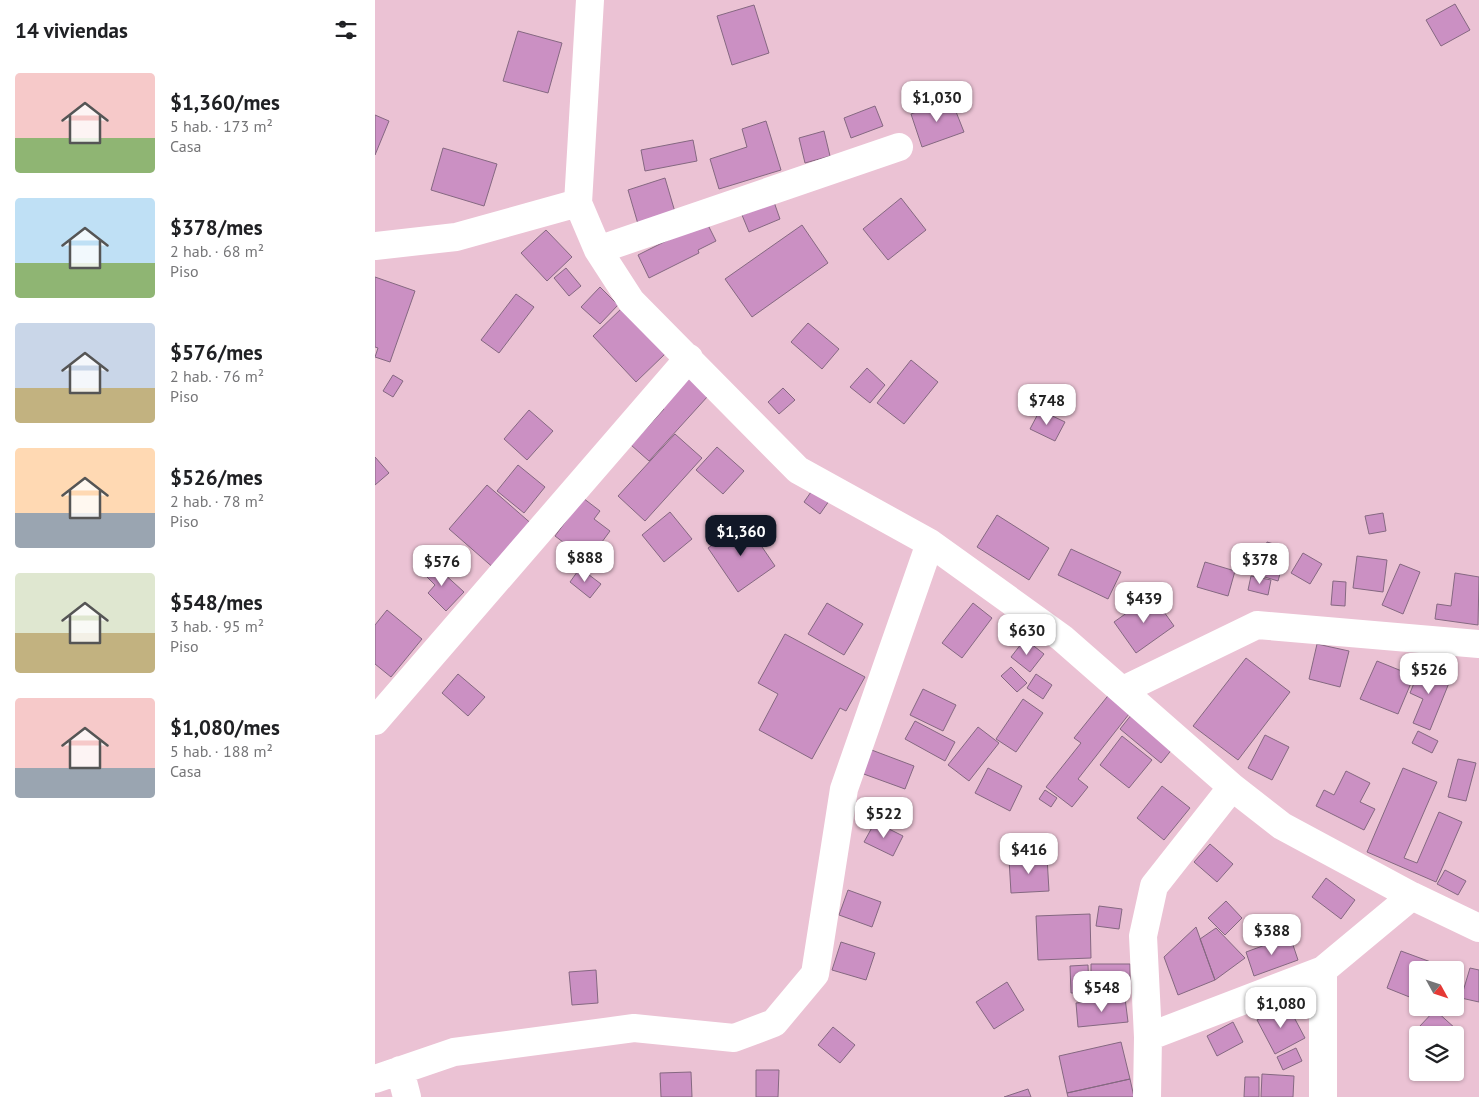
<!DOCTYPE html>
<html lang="es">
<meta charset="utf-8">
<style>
:root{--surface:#fff;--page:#f6f6f6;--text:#202124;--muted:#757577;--accent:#111827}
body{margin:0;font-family:"PT Sans",sans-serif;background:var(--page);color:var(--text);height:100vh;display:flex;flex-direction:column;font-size:19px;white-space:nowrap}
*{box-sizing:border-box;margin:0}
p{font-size:16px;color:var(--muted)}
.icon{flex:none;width:28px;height:28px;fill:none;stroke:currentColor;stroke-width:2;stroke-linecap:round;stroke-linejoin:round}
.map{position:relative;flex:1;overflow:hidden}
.panel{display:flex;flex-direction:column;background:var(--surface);width:375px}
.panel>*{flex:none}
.needle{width:32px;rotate:130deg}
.controls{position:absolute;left:1034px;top:961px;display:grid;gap:10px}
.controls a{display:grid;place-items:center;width:55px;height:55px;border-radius:5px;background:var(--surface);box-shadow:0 1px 4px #0004;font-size:25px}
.price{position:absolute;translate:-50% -42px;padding:0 11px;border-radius:10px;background:#fff;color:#222;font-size:16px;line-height:32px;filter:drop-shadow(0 1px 2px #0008)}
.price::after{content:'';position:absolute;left:50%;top:30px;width:15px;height:11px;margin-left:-8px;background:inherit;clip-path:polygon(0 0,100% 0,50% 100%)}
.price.on{background:var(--accent);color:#fff}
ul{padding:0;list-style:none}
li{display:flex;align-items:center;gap:15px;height:125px;padding:0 15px}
li span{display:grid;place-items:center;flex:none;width:140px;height:100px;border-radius:5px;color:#555}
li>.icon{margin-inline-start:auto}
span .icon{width:60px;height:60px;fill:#fffc;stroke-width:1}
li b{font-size:21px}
h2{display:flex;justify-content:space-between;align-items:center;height:60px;padding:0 15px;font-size:21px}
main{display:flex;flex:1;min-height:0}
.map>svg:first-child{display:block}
.building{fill:#cb90c3;stroke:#856881}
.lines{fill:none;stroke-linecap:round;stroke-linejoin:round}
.minor{stroke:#fff;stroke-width:28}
</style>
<main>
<section class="panel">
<h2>14 viviendas<svg class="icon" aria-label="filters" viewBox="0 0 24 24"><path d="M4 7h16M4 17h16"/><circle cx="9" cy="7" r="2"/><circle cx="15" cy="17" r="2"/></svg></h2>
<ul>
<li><span style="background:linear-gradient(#f6c9c9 65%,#8fb573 0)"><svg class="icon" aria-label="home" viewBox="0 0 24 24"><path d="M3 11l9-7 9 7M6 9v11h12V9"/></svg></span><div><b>$1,360/mes</b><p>5 hab. · 173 m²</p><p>Casa</p></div></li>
<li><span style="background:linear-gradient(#bfe0f5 65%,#8fb573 0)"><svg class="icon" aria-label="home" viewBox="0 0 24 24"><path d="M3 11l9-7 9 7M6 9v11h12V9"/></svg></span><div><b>$378/mes</b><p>2 hab. · 68 m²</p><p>Piso</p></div></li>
<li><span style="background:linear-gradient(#c9d6e8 65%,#c2b280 0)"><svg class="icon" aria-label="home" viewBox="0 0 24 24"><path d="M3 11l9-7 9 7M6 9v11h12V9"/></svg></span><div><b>$576/mes</b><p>2 hab. · 76 m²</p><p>Piso</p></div></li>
<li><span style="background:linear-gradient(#ffd9b3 65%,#9aa5b1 0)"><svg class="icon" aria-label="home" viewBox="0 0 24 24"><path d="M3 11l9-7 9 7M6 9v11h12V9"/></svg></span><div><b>$526/mes</b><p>2 hab. · 78 m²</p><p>Piso</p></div></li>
<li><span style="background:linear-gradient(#dfe7d0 60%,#c2b280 0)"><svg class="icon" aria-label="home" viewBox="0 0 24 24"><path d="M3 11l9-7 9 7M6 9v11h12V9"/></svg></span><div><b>$548/mes</b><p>3 hab. · 95 m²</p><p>Piso</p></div></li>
<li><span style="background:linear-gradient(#f6c9c9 70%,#9aa5b1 0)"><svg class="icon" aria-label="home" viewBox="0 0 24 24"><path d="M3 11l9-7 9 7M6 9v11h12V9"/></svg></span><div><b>$1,080/mes</b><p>5 hab. · 188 m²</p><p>Casa</p></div></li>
</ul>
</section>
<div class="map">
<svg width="1104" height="1097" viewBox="0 0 1104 1097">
<rect width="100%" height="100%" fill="#ebc2d4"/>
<path class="building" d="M1080,4L1095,30L1066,46L1051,20Z
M379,5L394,53L357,65L342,16Z
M143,31L187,43L173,93L128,81Z
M576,99L589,132L547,147L536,114Z
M500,106L508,126L476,138L469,118Z
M0,115L14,121L0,155Z
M391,121L406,170L344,189L335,159L372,147L367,129Z
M449,131L455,156L430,163L424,138Z
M318,140L322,161L270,171L266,150Z
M68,148L122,164L109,206L56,190Z
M290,178L300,212L263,224L253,190Z
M526,198L551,230L513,260L488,229Z
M399,202L405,219L374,232L367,215Z
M331,221L341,241L323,250L324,253L274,278L263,255Z
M427,225L453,263L377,317L350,279Z
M171,230L197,257L172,281L146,253Z
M191,268L206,286L194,296L179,278Z
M0,277L40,291L15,362L0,357L3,348L0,347Z
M225,287L243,305L225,324L206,307Z
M141,294L159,307L124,353L106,340Z
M248,307L291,353L261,382L218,336Z
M433,323L464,349L447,369L416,342Z
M536,360L563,382L529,424L502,403Z
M492,368L510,385L495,403L475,387Z
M18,375L28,381L18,397L8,391Z
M311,376L333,396L274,461L256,445L289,409L284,405Z
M408,388L420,400L404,414L393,402Z
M154,410L178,431L152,460L129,439Z
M665,410L690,422L680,441L655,429Z
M300,434L327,458L270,521L243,496Z
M342,447L369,471L348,494L321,470Z
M0,457L14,473L0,485Z
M143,465L170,487L149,513L122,491Z
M112,485L159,526L121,570L74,529Z
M438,489L454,501L445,514L429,502Z
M208,498L225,511L219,519L235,531L213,561L180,536Z
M295,512L317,539L289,562L267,535Z
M1008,513L1011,531L994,534L990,516Z
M622,515L674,548L654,580L602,547Z
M370,522L400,566L363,592L333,548Z
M892,542L912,548L903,581L883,575Z
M696,549L746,572L733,599L683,575Z
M928,553L947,564L935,584L916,573Z
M982,556L1012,560L1008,592L978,588Z
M55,561L89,592L71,611L53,593L60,585L46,571Z
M830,562L860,571L853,596L822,587Z
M1025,564L1045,572L1028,614L1007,605Z
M205,568L226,584L215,598L195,582Z
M1080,573L1104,577L1103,625L1060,619L1062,604L1076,606Z
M876,576L896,580L893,595L873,590Z
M958,581L971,582L970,606L956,605Z
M777,595L799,626L761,653L739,622Z
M452,603L488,624L469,655L433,634Z
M598,603L617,618L587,658L567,643Z
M12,610L47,639L16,677L0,664V625Z
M410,634L490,677L471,711L465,708L437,759L384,730L403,694L383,683Z
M650,639L669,654L655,672L636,657Z
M942,644L974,651L965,687L934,679Z
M871,658L915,692L863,760L818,726Z
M1002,661L1039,676L1023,714L985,699Z
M1046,666L1076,678L1055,730L1038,723L1048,699L1035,693Z
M636,667L652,683L642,692L626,676Z
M83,674L110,697L93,716L67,693Z
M661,674L677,685L668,699L652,688Z
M548,689L581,705L568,731L535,715Z
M736,692L758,709L703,779L713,787L697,807L671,787L706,743L699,738Z
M648,699L668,713L641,752L621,739Z
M761,709L802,743L786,763L745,729Z
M540,721L580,742L570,761L530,739Z
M603,727L624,743L594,781L573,765Z
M1043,731L1063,741L1057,753L1037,743Z
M890,735L914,747L897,780L873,768Z
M747,736L777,760L754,788L725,765Z
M494,749L539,766L530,789L486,773Z
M1083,759L1101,763L1091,801L1073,797Z
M613,768L647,786L635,811L600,793Z
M1028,768L1062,782L1029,858L1042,863L1064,812L1087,822L1061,882L992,852Z
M971,771L995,783L985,802L1000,809L989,830L941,806L949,790L959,795Z
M787,786L815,808L789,840L762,818Z
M670,790L682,798L676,807L664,799Z
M500,822L528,836L518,856L489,842Z
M835,844L858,864L842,882L819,862Z
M672,857L674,891L636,893L634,859Z
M1070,870L1091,881L1083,895L1062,884Z
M951,878L980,900L966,919L937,897Z
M473,890L506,902L497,927L464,915Z
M851,901L867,918L850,935L833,918Z
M724,906L747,909L744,929L721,926Z
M715,914L716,958L663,960L661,916Z
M821,927L840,980L803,995L789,957Z
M841,928L870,958L840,980L825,939Z
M915,936L923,960L879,976L871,952Z
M466,942L500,953L491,980L457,970Z
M1026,951L1064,965L1062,970H1042V1000L1012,988Z
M716,964H755V987L716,988Z
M713,965L714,992L696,993L695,966Z
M1095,968L1104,970V1002L1086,998Z
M221,970L223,1003L197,1005L194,972Z
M632,982L649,1010L619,1029L601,1002Z
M750,998L753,1022L703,1027L701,1003Z
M912,1004L930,1038L900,1054L882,1020Z
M1060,1010L1081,1029L1076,1035H1052L1044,1027Z
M858,1022L868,1042L842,1056L832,1036Z
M458,1027L480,1045L465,1063L443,1045Z
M746,1042L755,1079L692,1093L684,1056Z
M921,1048L927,1061L908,1070L902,1057Z
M381,1070H404L403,1097H381Z
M316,1072L317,1097H286L285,1073Z
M887,1074L919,1076L918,1097H886Z
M870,1077H884V1097H869Z
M755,1079L759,1097H693L692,1093Z
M653,1089L656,1097H629Z"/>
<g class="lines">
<path class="minor" d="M215,0L203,203L223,250L256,301L423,470L555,543L687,638L857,787L907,826L1037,896L1104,928
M0,246L81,237L203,203
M223,250L524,147
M748,690L882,625L1104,644
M0,721L314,358
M948,970V1097
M773,1037L948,970L1037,896
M25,1070L32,1097
M0,1079L79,1052L259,1028L359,1038L399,1023L440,974L469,789L555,543
M772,1097L773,1037L768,936L779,886L857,787"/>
</g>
</svg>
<div class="controls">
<a><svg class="needle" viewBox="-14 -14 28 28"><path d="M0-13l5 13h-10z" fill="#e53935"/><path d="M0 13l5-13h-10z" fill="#757577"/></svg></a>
<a><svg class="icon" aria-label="layers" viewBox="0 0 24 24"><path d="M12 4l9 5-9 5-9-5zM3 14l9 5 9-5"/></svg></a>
</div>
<b class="price" style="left:562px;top:123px">$1,030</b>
<b class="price" style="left:672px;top:426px">$748</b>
<b class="price on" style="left:366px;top:557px">$1,360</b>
<b class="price" style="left:210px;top:583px">$888</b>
<b class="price" style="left:885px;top:585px">$378</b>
<b class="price" style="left:67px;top:587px">$576</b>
<b class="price" style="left:769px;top:624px">$439</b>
<b class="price" style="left:652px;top:656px">$630</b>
<b class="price" style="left:1054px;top:695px">$526</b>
<b class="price" style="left:509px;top:839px">$522</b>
<b class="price" style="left:654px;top:875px">$416</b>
<b class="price" style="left:897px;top:956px">$388</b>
<b class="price" style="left:727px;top:1013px">$548</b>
<b class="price" style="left:906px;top:1029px">$1,080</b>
</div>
</main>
